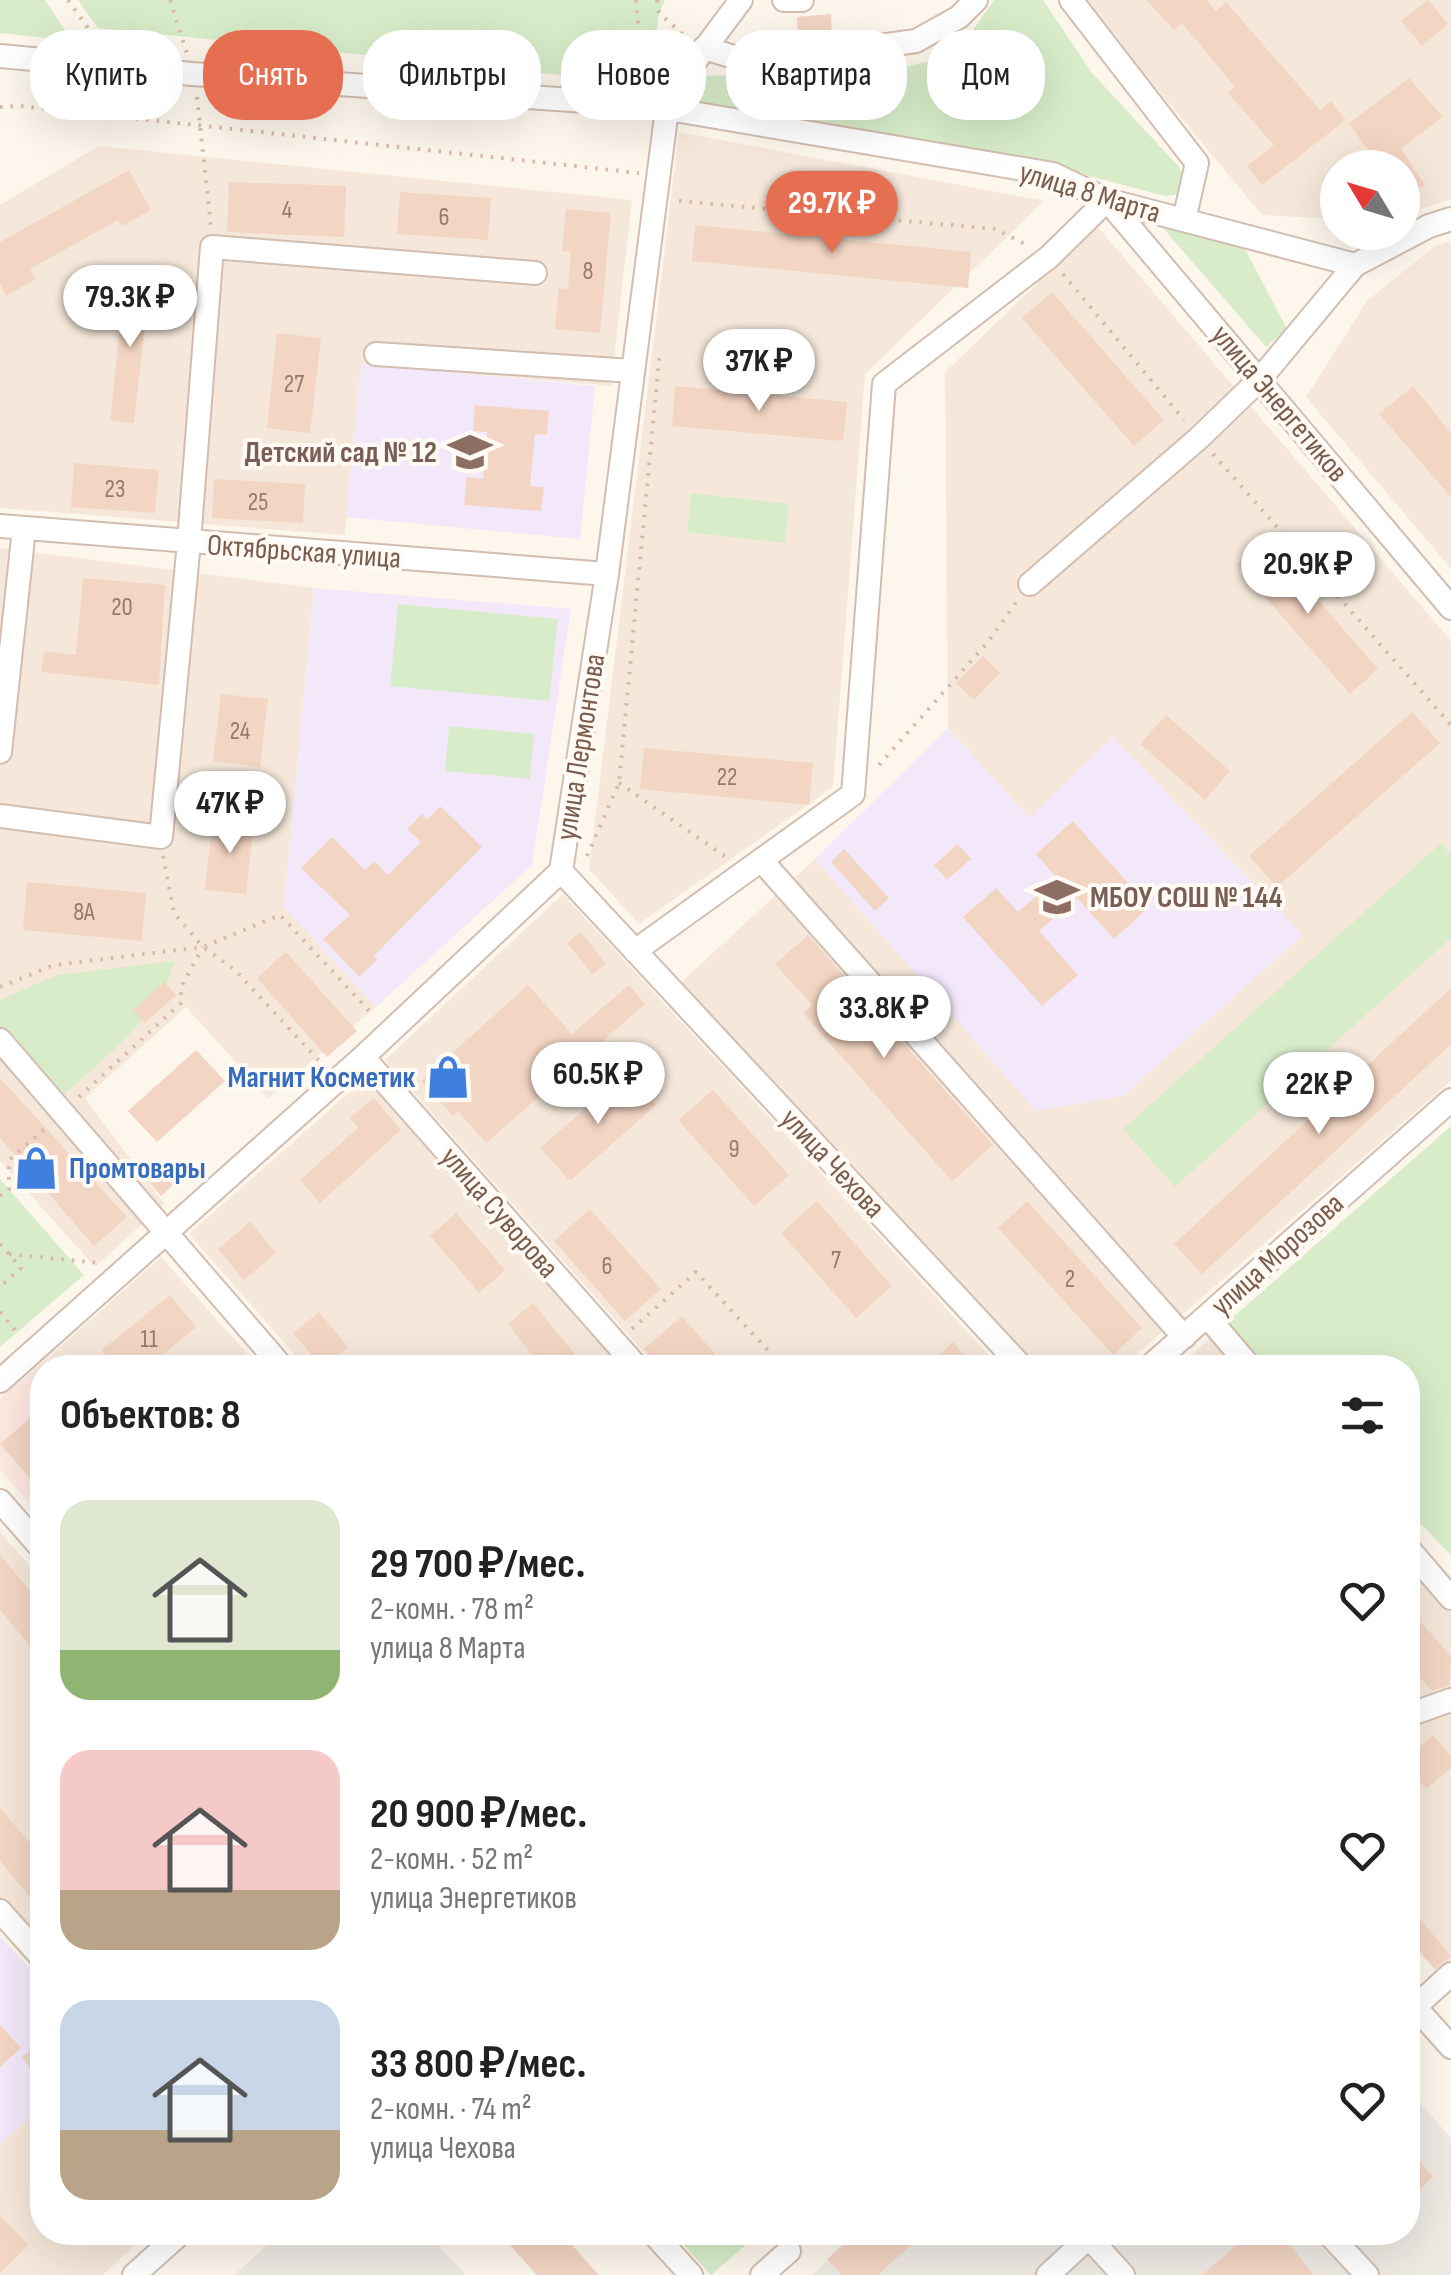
<!DOCTYPE html>
<html lang="ru">
<meta charset="utf-8">
<style>
:root{--surface:#fff;--page:#f6f6f6;--text:#222;--muted:#767676;--accent:#e76f51}
body{margin:0;font-family:"Sofia Sans Condensed",sans-serif;background:var(--page);color:var(--text);height:100vh;display:flex;flex-direction:column;font-size:38px;white-space:nowrap}
*{box-sizing:border-box;margin:0}
p{font-size:32px;color:var(--muted)}
.icon{flex:none;width:55px;height:55px;fill:none;stroke:currentColor;stroke-width:2;stroke-linecap:round;stroke-linejoin:round}
.map{position:relative;flex:1;overflow:hidden}
.details{position:absolute;left:30px;top:1355px;width:1390px;height:890px;display:flex;flex-direction:column;background:var(--surface);border-radius:40px;box-shadow:0 10px 40px #0002}
.details>*{flex:none}
.banner{position:absolute;left:30px;top:30px;width:1392px;height:90px;display:flex;gap:20px}
.needle{width:65px;rotate:308deg}
.fabs{position:absolute;left:1320px;top:150px;display:grid;gap:20px}
.fabs a{display:grid;place-items:center;width:100px;height:100px;border-radius:50%;background:var(--surface);box-shadow:0 10px 40px #0002;font-size:50px}
.price{position:absolute;translate:-50% -85px;padding:0 22px;border-radius:35px;background:#fff;color:#222;font-size:32px;line-height:65px;filter:drop-shadow(0 2px 5px #0008)}
.price::after{content:'';position:absolute;left:50%;top:60px;width:30px;height:22px;margin-left:-15px;background:inherit;clip-path:polygon(0 0,100% 0,50% 100%)}
.price.current{background:var(--accent);color:#fff}
ul{padding:0;list-style:none}
li{display:flex;align-items:center;gap:30px;height:250px;padding:0 30px}
li span{display:grid;place-items:center;flex:none;width:280px;height:200px;border-radius:30px;color:#555}
li>.icon{margin-inline-start:auto}
span .icon{width:120px;height:120px;fill:#fffc;stroke-width:1}
li b{font-size:42px}
h2{display:flex;justify-content:space-between;align-items:center;height:120px;padding:0 30px;font-size:42px}
.tag{padding:0 35px;border-radius:40px;background:var(--surface);box-shadow:0 10px 40px #0002;font-size:35px;line-height:90px}
.tag.current{background:var(--accent);color:#fff}
.map>svg:first-child{display:block}
.residential{fill:#f5e8da}
.commercial{fill:#fde8e0}
.industrial{fill:#efe9e4}
.education{fill:#f3e8fa}
.green{fill:#d8ecc9}
.building{fill:#f3d5c3}
.lines{fill:none;stroke-linecap:round;stroke-linejoin:round}
.minor-casing{stroke:#d1beb0;stroke-width:26}
.path{stroke:#d9b8a5;stroke-width:4;stroke-dasharray:2.5 8;stroke-linecap:butt}
.minor{stroke:#fff;stroke-width:22}
.labels{text-anchor:middle;stroke-width:8;stroke-linejoin:round;paint-order:stroke}
.number-label{font-size:25px;fill:#987a6a}
.street-label{font-size:30px;fill:#7a5c4d;stroke:#fffaf3}
.education-label{font-size:30px;font-weight:bold;fill:#785e54;stroke:#fffaf3;text-anchor:end}
.shop-label{font-size:30px;font-weight:bold;fill:#366cbe;stroke:#fffaf3;text-anchor:end}
</style>
<div class="map">
<svg width="1451" height="2275" viewBox="0 0 1451 2275">
<rect width="100%" height="100%" fill="#fdf6ec"/>
<path class="residential" d="M1083,0H1451V199L1403,215L1402,168H1338L1337,219L1262,215Z
M679,132L1044,201L865,374L833,787L639,924L589,869Z
M99,146L632,200L611,386L361,365L345,535L0,508V205Z
M1097,226L1451,641V1081L1122,1367H1040L678,985L815,859L1037,1111L1112,738L1029,818L948,728L945,372Z
M1451,241V569L1306,397L1367,301L1435,246Z
M0,548L314,588L284,907L376,1007L268,1098L186,1007L85,1098L164,1204L95,1267L0,1161Z
M563,894L1000,1367H657L385,1060Z
M368,1076L624,1367H306L189,1234Z
M161,1257L259,1367H64L52,1354Z
M1211,1337L1239,1368H1178Z
M0,1532L42,1580V1948L0,1900Z
M1408,1548L1451,1594V1959L1437,1972L1408,1941Z
M42,2106V2232L148,2233L103,2275H0V2144Z"/>
<path class="commercial" d="M52,1354L64,1367L42,1368V1517L0,1470V1399Z"/>
<path class="industrial" d="M1408,2089L1451,2138V2275H812L857,2233L1408,2232Z
M280,2233H427L466,2275H234Z"/>
<path class="education" d="M361,364L595,386L580,539L346,517Z
M314,588L571,609L532,865L376,1007L284,907Z
M948,728L1029,818L1113,737L1303,935L1123,1096L1036,1111L815,859Z
M0,1937L42,1982V2106L0,2144Z"/>
<path class="green" d="M0,0H45L72,41L0,33Z
M78,0H665L659,13L650,84L98,28Z
M994,0H1043L1092,73L1179,167L1184,176L1183,188L1174,195L1165,196L1037,162L685,104L682,93L697,76L882,72L944,58L970,34Z
M1157,221L1244,247L1287,329L1266,347Z
M691,493L789,504L785,543L687,532Z
M398,604L558,619L549,701L390,686Z
M449,726L534,734L530,779L445,771Z
M1441,843L1451,855V938L1175,1187L1123,1129Z
M175,961C159,1018 103,1058 61,1098L0,1026V1000L57,975Z
M1451,1126V1555L1408,1511V1368L1266,1367L1224,1325Z
M0,1179L84,1275L0,1347Z
M673,2233H760L711,2275Z"/>
<path class="building" d="M1146,0H1206L1216,11L1226,2L1320,110L1331,101L1346,120L1262,185L1247,166L1274,145L1228,93L1235,87L1182,23L1174,30Z
M1428,0L1448,24L1422,46L1401,21Z
M831,14L832,36L798,39L797,17Z
M1409,78L1443,117L1401,149L1425,185L1402,200V168H1380L1349,123Z
M129,170L151,210L122,226L118,220L30,269L36,279L6,296L0,284V242Z
M229,182L346,186L344,237L227,232Z
M400,192L491,198L488,240L397,234Z
M566,209L611,213L600,333L555,329L559,288L568,289L571,252L562,251Z
M695,225L971,252L968,288L692,261Z
M125,278L150,280L134,423L110,421Z
M1052,292L1164,420L1134,446L1022,318Z
M277,333L321,338L310,433L267,428Z
M675,386L847,402L843,441L672,426Z
M1413,386L1451,433V497L1379,414Z
M475,405L549,411L547,435L535,434L530,486L544,487L541,511L464,505L467,477L483,479L487,432L473,431Z
M74,463L159,470L155,513L71,507Z
M214,479L305,484L303,523L212,518Z
M1266,540L1378,669L1350,694L1237,565Z
M83,578L165,585L159,685L41,672L44,651L76,655Z
M983,656L1000,673L974,700L956,683Z
M221,694L268,699L260,767L213,761Z
M1412,712L1440,743L1277,887L1249,856Z
M1166,715L1230,771L1205,800L1140,744Z
M644,748L813,763L809,805L640,789Z
M440,806L482,847L374,956L377,960L359,977L323,939L350,915L301,868L332,837L365,870L374,861L388,875L421,842L407,829L422,814L427,820Z
M213,817L254,821L246,894L205,890Z
M1073,821L1149,907L1114,939L1077,898L1039,931L1078,975L1042,1006L963,917L996,888L1018,912L1057,878L1036,854Z
M958,844L971,859L947,880L934,865Z
M844,849L889,898L875,911L831,862Z
M27,882L146,893L142,941L23,930Z
M581,932L606,964L592,974L567,943Z
M808,935L993,1145L952,1181L803,1013L812,1005L775,964Z
M286,952L357,1031L327,1057L257,978Z
M164,982L176,995L145,1023L133,1010Z
M528,985L572,1034L629,985L645,1004L486,1143L458,1111L453,1116L421,1081Z
M1451,988V1044L1202,1274L1174,1244Z
M196,1050L225,1081L157,1142L128,1111Z
M627,1072L656,1105L570,1181L540,1148Z
M0,1078L127,1217L94,1246L0,1138Z
M713,1090L789,1175L754,1206L678,1120Z
M374,1098L401,1130L320,1203L300,1180L358,1128L350,1118Z
M159,1160L177,1182L161,1196L142,1174Z
M817,1201L892,1286L856,1318L781,1233Z
M1027,1201L1142,1328L1113,1355L998,1228Z
M590,1209L661,1289L625,1321L554,1241Z
M456,1213L505,1270L479,1293L430,1236Z
M250,1222L276,1253L244,1280L218,1249Z
M170,1295L196,1327L147,1368H117L102,1350Z
M533,1303L578,1358L566,1368H522L534,1357L508,1324Z
M319,1312L348,1347L323,1368L293,1333Z
M682,1316L727,1368H660L644,1349Z
M953,1342L976,1368H925Z
M42,1408V1492L0,1444Z
M0,1555L42,1605V1660L0,1610Z
M1408,1608L1451,1656L1449,1685L1432,1691L1408,1664Z
M1433,1735L1451,1756V1768L1426,1789L1408,1768V1758Z
M0,1808L42,1857V1912L0,1861Z
M1408,1905L1451,1956L1435,1969L1408,1937Z
M0,2025L21,2048L0,2067Z
M42,2041V2085L22,2057Z
M1408,2147L1433,2177L1408,2200Z
M0,2216L29,2245L0,2273Z
M498,2232H560L599,2275H537Z
M857,2232H925L878,2275H842L827,2259Z
M1252,2232H1279L1314,2275H1202Z"/>
<g class="lines">
<g class="minor-casing">
<path id="minor" d="M784,0H802
M1071,0L1197,163L1184,220
M704,48L754,63L916,41L959,17L976,0
M0,56L192,74L645,105L1053,174L1107,200L1355,265L1429,226L1451,219
M376,354L633,371
M0,526L607,574
M1030,584L1199,438L1260,379L1355,265
M0,752L24,529
M0,816L161,837L189,542L212,247L535,273
M761,860L1184,1337
M561,871L1023,1368
M635,951L853,794L884,384L1049,257L1107,200L1451,608
M0,1040L283,1368
M363,1057L638,1368
M1207,1316L1251,1368
M1148,1368L1451,1100
M0,1381L363,1057L561,871L607,574L667,109L676,87L741,0
M0,1501L42,1549
M1408,1548L1451,1598
M1408,1706L1414,1713L1451,1700
M0,1911L42,1958
M1408,1999L1451,2047
M1415,2007L1451,1974
M652,2232L691,2275
M1084,2232L1123,2275
M1327,2232L1367,2275
M134,2275L182,2232
M762,2275L789,2251
M1048,2275L1089,2237"/>
</g>
<path class="path" d="M68,0L98,42
M170,0L187,54
M636,0L643,85
M657,0L659,13L687,38
M197,97L211,227
M0,107L20,106L639,173
M100,114L103,89
M679,201L995,229L1029,246
M1063,274L1184,420
M1213,454L1451,725
M879,765L987,643L1018,600
M619,783L729,859
M163,856L174,913L203,947L235,970L322,1064
M587,856L619,783L660,350
M0,987L54,965L203,947L280,915L374,1016
M79,1097L181,1003V987L203,947
M0,1196L9,1189V1160L47,1127
M0,1244L21,1268L0,1287
M9,1254L99,1263
M0,1312L19,1335
M632,1329L696,1272L784,1368"/>
<use href="#minor" class="minor"/>
</g>
<defs>
<g id="school-bare" transform="scale(3.45)"><path d="M0-5L7-2L0 1L-7-2ZM-4 1L0 2.5L4 1V4Q0 6-4 4Z" fill="#8d6e63" stroke="#fffaf3" stroke-width="2.5" paint-order="stroke"/></g>
<g id="shop-bare" transform="scale(3.45)"><path d="M-5-2.5h2.3a2.7 3.5 0 0 1 5.4 0H5L5.5 6h-11ZM-1.5-2.5h3a1.5 2.3 0 0 0-3 0Z" fill="#3f7fe0" stroke="#fffaf3" stroke-width="2.5" paint-order="stroke"/></g>
</defs>
<g fill-rule="evenodd">
<use href="#school-bare" x="470" y="452"/>
<use href="#school-bare" x="1057" y="897"/>
<use href="#shop-bare" x="448" y="1077"/>
<use href="#shop-bare" x="36" y="1168"/>
</g>
<g class="labels">
<g class="number-label">
<text x="287" y="218">4</text>
<text x="444" y="225">6</text>
<text x="588" y="279">8</text>
<text x="294" y="392">27</text>
<text x="115" y="497">23</text>
<text x="258" y="510">25</text>
<text x="122" y="615">20</text>
<text x="240" y="739">24</text>
<text x="727" y="785">22</text>
<text x="84" y="920">8А</text>
<text x="734" y="1157">9</text>
<text x="836" y="1268">7</text>
<text x="607" y="1274">6</text>
<text x="1070" y="1287">2</text>
<text x="149" y="1347">11</text>
</g>
<g class="street-label">
<text transform="translate(1090 192) rotate(17)" y="10">улица 8 Марта</text>
<text transform="translate(1280 403) rotate(50)" y="10">улица Энергетиков</text>
<text transform="translate(304 551) rotate(4)" y="10">Октябрьская улица</text>
<text transform="translate(580 747) rotate(-81)" y="10">улица Лермонтова</text>
<text transform="translate(833 1163) rotate(47)" y="10">улица Чехова</text>
<text transform="translate(500 1212) rotate(49)" y="10">улица Суворова</text>
<text transform="translate(1277 1254) rotate(-42)" y="10">улица Морозова</text>
</g>
<g class="education-label">
<text x="437" y="462">Детский сад № 12</text>
<text x="1090" y="907" text-anchor="start">МБОУ СОШ № 144</text>
</g>
<g class="shop-label">
<text x="415" y="1087">Магнит Косметик</text>
<text x="69" y="1178" text-anchor="start">Промтовары</text>
</g>
</g>
</svg>
<div class="fabs">
<a><svg class="needle" viewBox="-14 -14 28 28"><path d="M0-13l5 13h-10z" fill="#e53935"/><path d="M0 13l5-13h-10z" fill="#767676"/></svg></a>
</div>
<b class="price current" style="left:832px;top:256px">29.7K ₽</b>
<b class="price" style="left:130px;top:350px">79.3K ₽</b>
<b class="price" style="left:759px;top:414px">37K ₽</b>
<b class="price" style="left:1308px;top:617px">20.9K ₽</b>
<b class="price" style="left:230px;top:856px">47K ₽</b>
<b class="price" style="left:884px;top:1061px">33.8K ₽</b>
<b class="price" style="left:598px;top:1127px">60.5K ₽</b>
<b class="price" style="left:1319px;top:1137px">22K ₽</b>
<div class="banner">
<a class="tag">Купить</a>
<a class="tag current">Снять</a>
<a class="tag">Фильтры</a>
<a class="tag">Новое</a>
<a class="tag">Квартира</a>
<a class="tag">Дом</a>
</div>
<section class="details">
<h2>Объектов: 8<svg class="icon" aria-label="filters" viewBox="0 0 24 24"><path d="M4 7h16M4 17h16"/><circle cx="9" cy="7" r="2"/><circle cx="15" cy="17" r="2"/></svg></h2>
<ul>
<li><span style="background:linear-gradient(#dfe7d0 75%,#8fb573 0)"><svg class="icon" aria-label="home" viewBox="0 0 24 24"><path d="M3 11l9-7 9 7M6 9v11h12V9"/></svg></span><div><b>29 700 ₽/мес.</b><p>2-комн. · 78 m²</p><p>улица 8 Марта</p></div><svg class="icon" aria-label="heart" viewBox="0 0 24 24"><path d="M12 20l-8-8c-3-5 5-10 8-4 3-6 11-1 8 4z"/></svg></li>
<li><span style="background:linear-gradient(#f6c9c9 70%,#b9a48a 0)"><svg class="icon" aria-label="home" viewBox="0 0 24 24"><path d="M3 11l9-7 9 7M6 9v11h12V9"/></svg></span><div><b>20 900 ₽/мес.</b><p>2-комн. · 52 m²</p><p>улица Энергетиков</p></div><svg class="icon" aria-label="heart" viewBox="0 0 24 24"><path d="M12 20l-8-8c-3-5 5-10 8-4 3-6 11-1 8 4z"/></svg></li>
<li><span style="background:linear-gradient(#c9d6e8 65%,#b9a48a 0)"><svg class="icon" aria-label="home" viewBox="0 0 24 24"><path d="M3 11l9-7 9 7M6 9v11h12V9"/></svg></span><div><b>33 800 ₽/мес.</b><p>2-комн. · 74 m²</p><p>улица Чехова</p></div><svg class="icon" aria-label="heart" viewBox="0 0 24 24"><path d="M12 20l-8-8c-3-5 5-10 8-4 3-6 11-1 8 4z"/></svg></li>
</ul>
</section>
</div>
